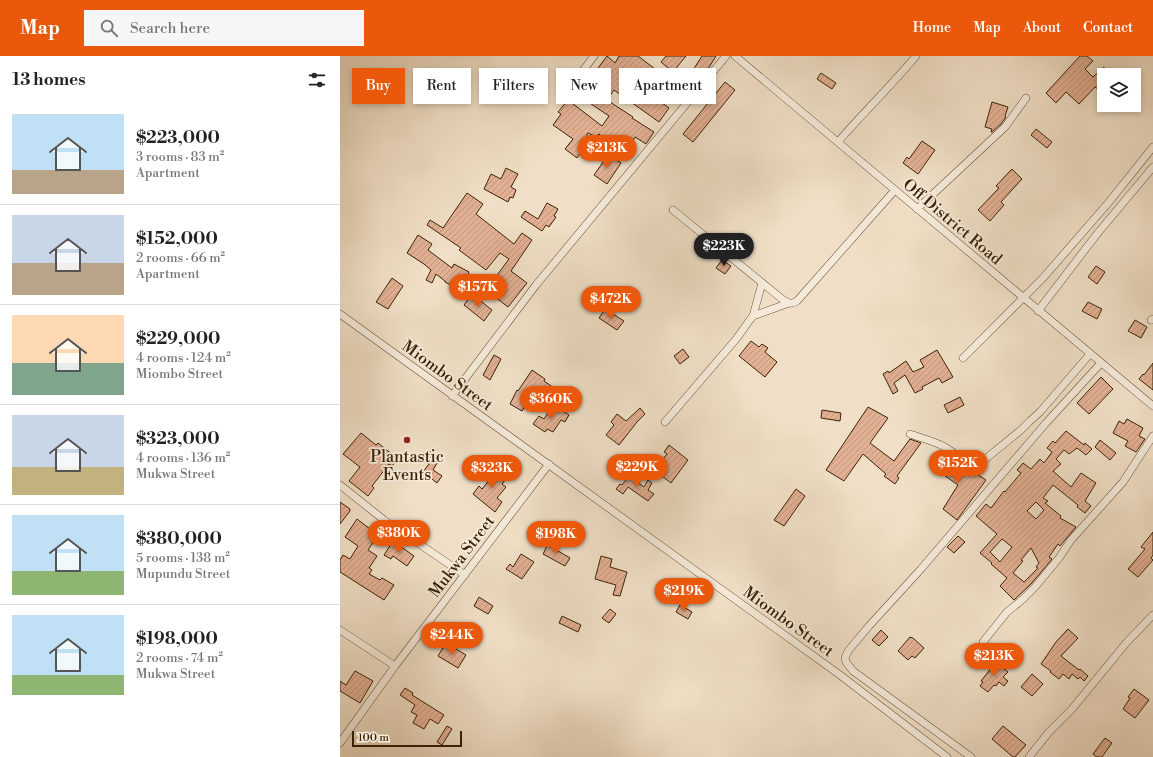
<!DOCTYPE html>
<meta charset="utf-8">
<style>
:root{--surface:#fff;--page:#f6f6f6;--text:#222;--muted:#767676;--line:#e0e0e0;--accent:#ea580c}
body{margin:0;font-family:"Libre Bodoni",serif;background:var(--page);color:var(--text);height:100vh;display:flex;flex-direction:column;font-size:15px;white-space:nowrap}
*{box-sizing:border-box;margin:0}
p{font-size:13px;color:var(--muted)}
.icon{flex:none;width:22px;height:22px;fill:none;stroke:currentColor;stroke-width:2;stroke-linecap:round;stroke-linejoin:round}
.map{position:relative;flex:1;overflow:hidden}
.details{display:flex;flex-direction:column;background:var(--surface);width:340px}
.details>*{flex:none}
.hud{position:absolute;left:12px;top:12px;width:380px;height:36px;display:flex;gap:8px}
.buttons{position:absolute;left:757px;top:12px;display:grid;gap:8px}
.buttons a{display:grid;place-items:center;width:44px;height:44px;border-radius:0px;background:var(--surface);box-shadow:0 2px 6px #0003;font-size:20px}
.scale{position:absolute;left:12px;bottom:10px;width:110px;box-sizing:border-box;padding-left:4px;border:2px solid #3c2307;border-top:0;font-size:11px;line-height:14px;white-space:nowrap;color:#3c2307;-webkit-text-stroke:3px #f5eada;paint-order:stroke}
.price{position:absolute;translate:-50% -34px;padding:0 9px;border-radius:14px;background:var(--accent);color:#fff;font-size:13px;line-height:26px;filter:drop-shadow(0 1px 2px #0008)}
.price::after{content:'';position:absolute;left:50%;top:24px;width:12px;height:9px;margin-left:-6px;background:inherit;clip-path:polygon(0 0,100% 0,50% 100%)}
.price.current{background:#222;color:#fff}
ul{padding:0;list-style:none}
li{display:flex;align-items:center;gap:12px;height:100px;padding:0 12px}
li+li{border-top:1px solid var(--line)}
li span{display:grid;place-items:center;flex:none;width:112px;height:80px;border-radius:0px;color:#555}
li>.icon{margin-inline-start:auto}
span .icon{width:48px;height:48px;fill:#fffc;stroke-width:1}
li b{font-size:17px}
h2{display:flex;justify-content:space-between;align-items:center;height:48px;padding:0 12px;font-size:17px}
.chip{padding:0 14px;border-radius:0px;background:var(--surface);box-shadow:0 2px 6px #0003;font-size:14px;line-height:36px}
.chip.current{background:var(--accent);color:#fff}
header{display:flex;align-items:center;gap:24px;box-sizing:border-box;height:56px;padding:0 20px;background:var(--accent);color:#fff}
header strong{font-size:19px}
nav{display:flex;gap:22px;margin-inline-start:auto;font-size:14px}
.search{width:280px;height:36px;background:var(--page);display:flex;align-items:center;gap:10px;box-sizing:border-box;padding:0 14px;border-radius:0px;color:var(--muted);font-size:15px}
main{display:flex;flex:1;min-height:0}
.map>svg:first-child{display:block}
.building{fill:url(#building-hatch);stroke:#3c2307;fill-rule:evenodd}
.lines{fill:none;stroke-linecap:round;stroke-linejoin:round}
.minor-casing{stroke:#695237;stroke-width:8}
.minor{stroke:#f5eada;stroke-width:7}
.poi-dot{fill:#8f2418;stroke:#f5eada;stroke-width:1.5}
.labels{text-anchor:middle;stroke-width:3.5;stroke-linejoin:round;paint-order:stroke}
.street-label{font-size:16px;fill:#3c2307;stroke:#f5eada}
.poi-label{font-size:16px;fill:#3c2307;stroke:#f5eada}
</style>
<header>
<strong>Map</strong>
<div class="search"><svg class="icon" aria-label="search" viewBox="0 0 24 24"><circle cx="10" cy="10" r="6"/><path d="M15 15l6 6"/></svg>Search here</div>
<nav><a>Home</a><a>Map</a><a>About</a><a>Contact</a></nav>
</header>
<main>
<section class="details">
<h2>13 homes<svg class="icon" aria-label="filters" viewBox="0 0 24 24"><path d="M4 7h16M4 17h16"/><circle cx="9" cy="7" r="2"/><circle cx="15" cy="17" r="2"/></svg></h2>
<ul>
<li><span style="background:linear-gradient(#bfe0f5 70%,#b9a48a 0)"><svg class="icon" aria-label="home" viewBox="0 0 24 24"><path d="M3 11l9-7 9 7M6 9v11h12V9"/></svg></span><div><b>$223,000</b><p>3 rooms · 83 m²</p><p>Apartment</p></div></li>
<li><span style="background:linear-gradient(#c9d6e8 60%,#b9a48a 0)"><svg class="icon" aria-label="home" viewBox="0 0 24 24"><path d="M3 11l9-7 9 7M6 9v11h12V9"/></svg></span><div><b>$152,000</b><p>2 rooms · 66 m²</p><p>Apartment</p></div></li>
<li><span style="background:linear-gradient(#ffd9b3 60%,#7fa58c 0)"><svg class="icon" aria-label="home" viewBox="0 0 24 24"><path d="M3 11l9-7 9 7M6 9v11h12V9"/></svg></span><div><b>$229,000</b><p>4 rooms · 124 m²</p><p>Miombo Street</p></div></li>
<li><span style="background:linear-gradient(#c9d6e8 65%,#c2b280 0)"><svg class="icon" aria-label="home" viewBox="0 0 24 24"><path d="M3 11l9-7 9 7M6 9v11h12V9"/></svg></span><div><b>$323,000</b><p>4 rooms · 136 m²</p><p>Mukwa Street</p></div></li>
<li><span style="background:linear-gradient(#bfe0f5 70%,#8fb573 0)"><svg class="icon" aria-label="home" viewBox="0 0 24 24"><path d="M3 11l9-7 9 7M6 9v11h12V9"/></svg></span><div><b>$380,000</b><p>5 rooms · 138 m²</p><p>Mupundu Street</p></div></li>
<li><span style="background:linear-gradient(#bfe0f5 75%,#8fb573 0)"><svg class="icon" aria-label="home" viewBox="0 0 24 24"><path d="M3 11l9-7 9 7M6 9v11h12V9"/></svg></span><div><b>$198,000</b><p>2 rooms · 74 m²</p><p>Mukwa Street</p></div></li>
</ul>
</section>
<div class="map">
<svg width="813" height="701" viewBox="0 0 813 701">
<defs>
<pattern id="building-hatch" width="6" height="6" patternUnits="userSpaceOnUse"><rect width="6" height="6" fill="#e2b093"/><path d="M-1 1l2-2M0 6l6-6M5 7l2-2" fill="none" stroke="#c3977d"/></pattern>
</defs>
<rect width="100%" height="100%" fill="#f0dfc6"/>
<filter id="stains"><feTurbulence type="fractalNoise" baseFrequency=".005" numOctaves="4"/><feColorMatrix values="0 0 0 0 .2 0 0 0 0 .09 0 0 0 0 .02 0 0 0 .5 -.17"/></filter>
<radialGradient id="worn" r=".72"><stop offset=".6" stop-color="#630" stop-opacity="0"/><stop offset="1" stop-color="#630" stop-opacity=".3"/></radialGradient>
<path class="building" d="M267,0L275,7L279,0H298L315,13L301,32L329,52L319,66L274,34L267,44L293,61L292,62L314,76L306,88L295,81L286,97L271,89L259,78L256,81L248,77L245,83L249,86L237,102L225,93L233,83L213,69L221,58L218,56L228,44L262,70L269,60L238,39Z
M326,0H346L333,16L321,6Z
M362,0H376L365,18L355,30L346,25Z
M740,0H747L753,5L745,13L753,21L764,11V12L772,19H764V27L758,33L755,31L739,48L726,36L716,47L706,37Z
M481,17L496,27L492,33L477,23Z
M327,21L345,31L339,42L320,32Z
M385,26L395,34L353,86L343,78Z
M652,46L668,51L665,60L666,61L661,68L652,76H651L652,73L645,71Z
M696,73L712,86L707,92L691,79Z
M582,85L595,94L578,118L563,107L567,101L569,103Z
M268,99L281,107L267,128L254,119Z
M166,112L178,118L171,131L176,134L173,142L170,141L168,146L144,133L151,118L161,123Z
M672,113L682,123L661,146L664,149L650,165L638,154L659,132L656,130Z
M127,137L143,148L136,158L174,188L182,177L192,184L171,215L187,227L168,251L146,234L151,227L164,233L166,230L155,222L169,203L160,197L146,214L119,194L121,192L87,169L90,164L103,172Z
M207,147L218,153L214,160L216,161L209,171L206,169L202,175L181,161L185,155L198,163Z
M78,179L92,188L88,194L112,212L114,208L129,216L120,234L105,226V225L96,218L92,227L86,224L91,214L84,208L67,197Z
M382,204L391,210L385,218L376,212Z
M756,210L765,216L757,228L748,221Z
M52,222L63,230L48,253L36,246Z
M132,238L152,254L144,265L124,249Z
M748,246L762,253L757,263L742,255Z
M265,253L284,265L277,274L259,262Z
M795,264L807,271L801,282L788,275Z
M411,285L419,291L422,288L428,292L425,296L437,306L425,321L399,300Z
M343,293L349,301L340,308L334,300Z
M597,294L613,321L602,327L599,322L582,331L583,333L575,337L565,319L554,327L558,335L553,338L543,318L548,315L549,317L566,305L573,316L584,311L580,304Z
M154,299L161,303L150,324L143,319Z
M813,307V334L799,323L803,318L804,319Z
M192,314L205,323L204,325L214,332L207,342L197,335L192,343L190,342L182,355L170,348L177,334L178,335Z
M761,321L773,333L749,358L737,347Z
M620,341L624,349L608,357L604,349Z
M212,351L219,355L220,353L229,359L225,366L221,364L213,376L207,373L205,376L193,368L199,360L204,363Z
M528,351L548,362L530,387L554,405L570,383L581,387L557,420L559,422L555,428L544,420L546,418L523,398L504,425L486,414Z
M300,352L305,358L297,366L279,389L266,379L274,369L271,366L277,358L286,365Z
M482,354L501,357L500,365L481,362Z
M787,363L803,372L799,380L805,383L796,396L785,390L788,385L773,377L779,365L784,368Z
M726,375L744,389L745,387L752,393L746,399L737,392L729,398L724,394L716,403L721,408L713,415L731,431L741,417L756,427L745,445L751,450L745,457L737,451L738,449L713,429L703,442L708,445L705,447L721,460L720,462L736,471L720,490L718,488L709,501L712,503L691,528L674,544L660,530L667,522L651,508L652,507L640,497L657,478L636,460L646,448L651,452L664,435L665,436L681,417L677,414L683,407L691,413L700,403L704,407L712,396L707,392L713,385L715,387ZM696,446L704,454L696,463L687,455ZM662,483L672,491L660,506L650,496ZM691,492L699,507L696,511L698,512L684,526L673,517L683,505L681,504Z
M21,377L36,389L38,387L58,403L52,410L49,408L32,430L34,432L28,440L9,425L20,411L3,398Z
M760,384L776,397L770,404L755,391Z
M329,389L348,404L331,427L314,414L327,398L324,396Z
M89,395L100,402L93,414L102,420L97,427L83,416L89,408L82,404Z
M601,395L646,424L617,464L603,453L618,429L591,410Z
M150,410L166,423L162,428L166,431L157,442L162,446L155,456L133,438L139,430L142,433L150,423L143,418Z
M289,420L304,431L308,424L312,427L308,434L314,438L308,445L288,431L283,438L276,433L280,428L282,429Z
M456,433L465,440L444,470L434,464Z
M0,446L10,453V455L0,468Z
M17,463L30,473L35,466L43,472L28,494L37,500L29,512L32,514L29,518L40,524L42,522L54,529L44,544L0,516V504L3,499L10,503L18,490L5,481Z
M813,476V499L811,502L813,504L798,521L788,513L805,493L801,491Z
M618,480L625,486L614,497L607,491Z
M53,485L74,500L67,510L53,500L51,503L44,499Z
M209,486L215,489L213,492L230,502L225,510L203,498Z
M181,498L194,506L182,523L166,513L170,508L173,511Z
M261,500L272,503L270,511L287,516L280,540L273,539L276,529L255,523Z
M139,541L153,550L148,558L134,550Z
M340,549L352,556L348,563L336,556Z
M270,553L276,558L269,567L262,562Z
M222,560L241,569L238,576L219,567Z
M728,573L738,582L721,600L739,614L740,613L748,620L744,625L740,621L738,623L732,618L729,623L723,618L719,623L710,616L711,615L701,608L716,586Z
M541,574L548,581L539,590L532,584Z
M570,581L573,582L584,592L575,602L572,600L568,604L558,595Z
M106,587L126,599L118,612L98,600Z
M656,606L668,616L663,621L668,625L664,630L659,626L656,630L654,629L648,636L640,630L643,626L641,625Z
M15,615L33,625L20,647L0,635V625L6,629Z
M692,618L703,628L692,640L681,631Z
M65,632L73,637L72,639L104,659L98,668L90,663L84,673L73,667L77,659L71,656L75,649L60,639Z
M794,633L809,644L795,662L783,653L790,642L788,641Z
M107,670L112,673L102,689L97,686Z
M663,670L686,689L675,701H673L652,683Z
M765,682L772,687L762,701H757L753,698Z"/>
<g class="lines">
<g class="minor-casing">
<path id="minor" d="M395,0L813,350
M232,29L254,0
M498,86C523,57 551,30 576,0
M577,153L665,71L686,42
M333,154L442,243C448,247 451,249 457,245L555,134
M698,255L757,178L813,111
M0,258L500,619L607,701
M413,260L449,247
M811,264L813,263
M623,302L703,222L769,146L813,91
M112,340L196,229L386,0
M325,366L397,282L409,265L413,260L422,227
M570,378C581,382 593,385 603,390C618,398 624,410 643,405L681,374L690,365L700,356L750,298
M0,429L44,464L125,519
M0,574L55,610
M643,586L667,556L682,544L695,531L719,502L731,484L783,426L813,380
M0,687L55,610L209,408
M631,701L513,615L506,606L505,602L508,595L529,570L581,513L706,367L761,307
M689,701L709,676L732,653L787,586L813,559"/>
</g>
<use href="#minor" class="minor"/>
</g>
<circle class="poi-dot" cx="67" cy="384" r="4"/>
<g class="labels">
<g class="street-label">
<text transform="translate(613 165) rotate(40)" y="6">Off District Road</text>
<text transform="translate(108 319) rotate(36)" y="6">Miombo Street</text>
<text transform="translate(121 500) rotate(-53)" y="6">Mukwa Street</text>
<text transform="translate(449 565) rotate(36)" y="6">Miombo Street</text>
</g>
<g class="poi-label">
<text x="67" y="406">Plantastic<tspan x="67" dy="18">Events</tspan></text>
</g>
</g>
<rect width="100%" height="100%" filter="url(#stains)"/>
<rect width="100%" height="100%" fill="url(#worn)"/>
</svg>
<div class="buttons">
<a><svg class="icon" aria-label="layers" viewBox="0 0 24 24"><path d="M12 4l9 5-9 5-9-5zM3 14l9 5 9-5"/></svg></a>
</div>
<div class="scale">100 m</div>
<b class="price" style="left:267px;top:113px">$213K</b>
<b class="price current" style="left:384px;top:211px">$223K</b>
<b class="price" style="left:138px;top:252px">$157K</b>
<b class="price" style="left:271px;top:264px">$472K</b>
<b class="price" style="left:211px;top:364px">$360K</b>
<b class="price" style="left:618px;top:428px">$152K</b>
<b class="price" style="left:297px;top:432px">$229K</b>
<b class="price" style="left:152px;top:433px">$323K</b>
<b class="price" style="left:59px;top:498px">$380K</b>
<b class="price" style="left:216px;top:499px">$198K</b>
<b class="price" style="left:344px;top:556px">$219K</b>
<b class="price" style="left:112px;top:600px">$244K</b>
<b class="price" style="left:654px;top:621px">$213K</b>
<div class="hud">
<a class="chip current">Buy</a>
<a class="chip">Rent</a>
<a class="chip">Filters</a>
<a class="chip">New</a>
<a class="chip">Apartment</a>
</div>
</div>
</main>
